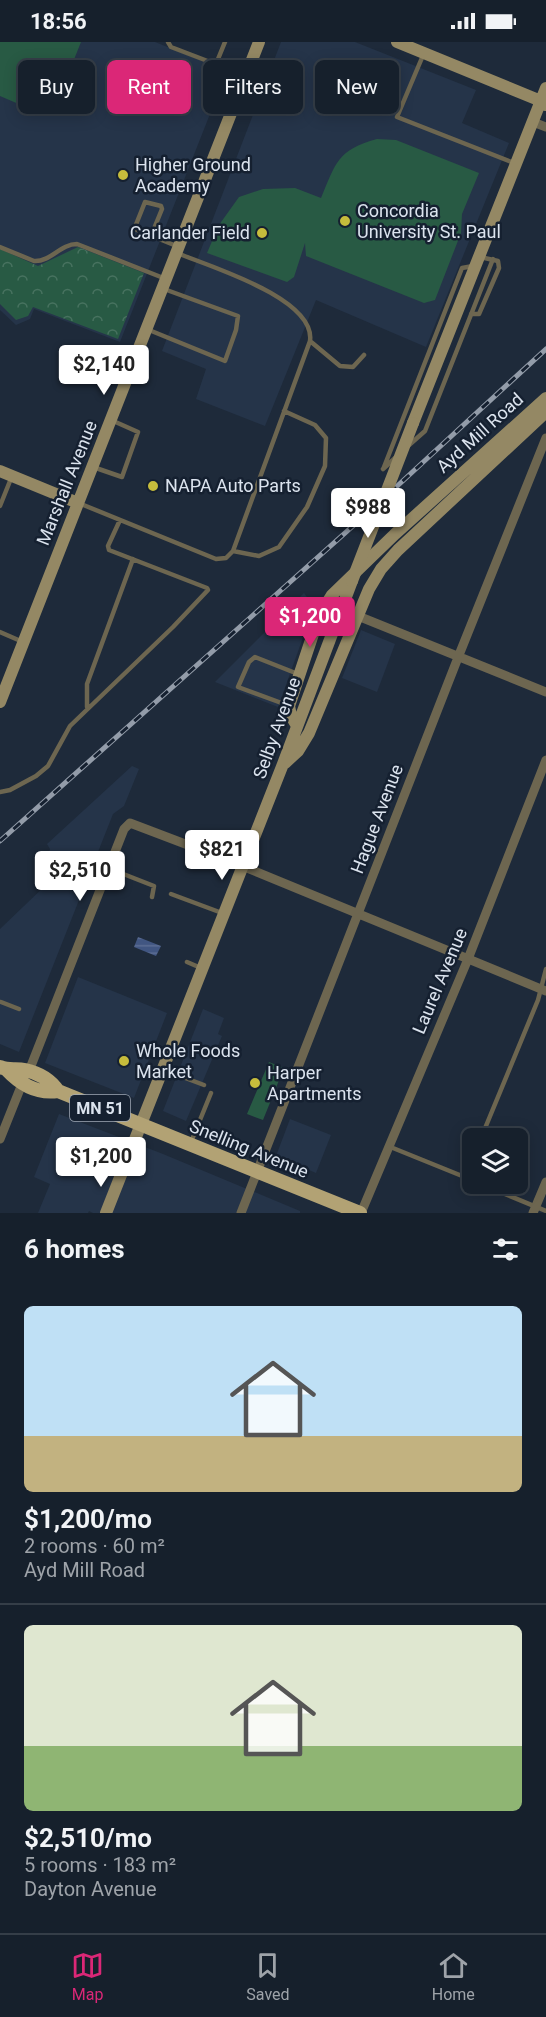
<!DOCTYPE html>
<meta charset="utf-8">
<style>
:root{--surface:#16202c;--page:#1f2834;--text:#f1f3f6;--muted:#9ea3a9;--line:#353e48;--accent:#db2777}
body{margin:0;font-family:Roboto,sans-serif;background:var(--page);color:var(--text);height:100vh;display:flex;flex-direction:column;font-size:22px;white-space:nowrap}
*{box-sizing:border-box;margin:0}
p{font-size:20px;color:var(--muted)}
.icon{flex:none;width:33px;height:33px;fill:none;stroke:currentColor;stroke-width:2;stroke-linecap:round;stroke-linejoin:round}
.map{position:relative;height:1171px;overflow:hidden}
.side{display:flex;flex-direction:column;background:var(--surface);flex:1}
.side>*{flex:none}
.banner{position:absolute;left:18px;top:18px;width:510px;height:54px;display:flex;gap:12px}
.fabs{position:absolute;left:462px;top:1086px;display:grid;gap:12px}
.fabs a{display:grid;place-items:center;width:66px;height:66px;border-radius:9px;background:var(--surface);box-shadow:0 3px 15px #0003,0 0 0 2px var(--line);font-size:30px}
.price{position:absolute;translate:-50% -51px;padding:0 14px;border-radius:6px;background:#fff;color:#222;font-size:20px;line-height:39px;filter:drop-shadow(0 2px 3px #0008)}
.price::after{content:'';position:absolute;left:50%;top:36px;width:18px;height:14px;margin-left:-9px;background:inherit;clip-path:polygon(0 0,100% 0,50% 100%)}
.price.on{background:var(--accent);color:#fff}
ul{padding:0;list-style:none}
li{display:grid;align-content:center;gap:12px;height:318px;padding:0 24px}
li+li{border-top:2px solid var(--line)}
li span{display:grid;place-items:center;height:186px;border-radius:9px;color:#555}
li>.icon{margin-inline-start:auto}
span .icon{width:108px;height:108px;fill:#fffc;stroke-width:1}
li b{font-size:26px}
h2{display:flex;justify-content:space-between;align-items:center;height:72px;padding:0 24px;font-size:26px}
.chip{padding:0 21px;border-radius:9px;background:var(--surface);box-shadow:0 3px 15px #0003,0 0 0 2px var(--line);font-size:21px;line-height:54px}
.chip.on{background:var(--accent);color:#fff}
.status{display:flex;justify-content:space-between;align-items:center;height:42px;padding:0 30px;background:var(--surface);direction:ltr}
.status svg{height:16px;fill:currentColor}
.dock{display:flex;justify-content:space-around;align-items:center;height:84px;border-top:2px solid var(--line);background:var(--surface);font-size:16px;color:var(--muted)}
.dock a{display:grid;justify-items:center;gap:3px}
.dock .on{color:var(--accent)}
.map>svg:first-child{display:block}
.built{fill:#253449}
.park{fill:url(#park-crowns)}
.garden{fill:#285a44}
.water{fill:url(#water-rules)}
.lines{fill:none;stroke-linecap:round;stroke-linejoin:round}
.lane{stroke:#6d6650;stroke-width:4.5}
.street{stroke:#6d6650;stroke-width:9}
.secondary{stroke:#948864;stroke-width:12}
.primary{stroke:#b2a274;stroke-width:14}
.rail-casing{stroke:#939ca9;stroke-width:5}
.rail{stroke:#152030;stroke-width:3;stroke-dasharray:9;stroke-linecap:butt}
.secondary-bridge{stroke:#948864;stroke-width:12}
.poi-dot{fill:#c6bc3c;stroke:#152030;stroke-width:2}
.labels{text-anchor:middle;stroke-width:5;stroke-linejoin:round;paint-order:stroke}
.shield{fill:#152030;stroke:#a0a8b5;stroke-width:1.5}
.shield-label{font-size:16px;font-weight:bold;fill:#dbe3ee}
.poi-label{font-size:18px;fill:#dbe3ee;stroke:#152030;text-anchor:start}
.street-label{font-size:18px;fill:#dbe3ee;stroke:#152030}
</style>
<div class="status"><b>18:56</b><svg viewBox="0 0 49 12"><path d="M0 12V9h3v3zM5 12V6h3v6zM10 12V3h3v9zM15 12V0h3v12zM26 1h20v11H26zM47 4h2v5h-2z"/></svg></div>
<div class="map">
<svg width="546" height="1171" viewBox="0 0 546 1171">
<defs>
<pattern id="park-crowns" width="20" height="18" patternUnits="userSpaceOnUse" patternTransform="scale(1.5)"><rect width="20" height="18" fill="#285a44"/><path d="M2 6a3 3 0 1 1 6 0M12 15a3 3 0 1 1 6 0" fill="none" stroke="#47725f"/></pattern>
<pattern id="water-rules" width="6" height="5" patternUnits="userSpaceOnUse" patternTransform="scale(1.5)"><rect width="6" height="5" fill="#415682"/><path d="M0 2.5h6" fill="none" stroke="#5c6e94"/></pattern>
</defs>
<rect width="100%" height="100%" fill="#1e2a3a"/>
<path class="built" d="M0,0H155L227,29L120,300L34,267L30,277L16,283L0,268Z
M281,0H355L476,48L462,81L509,101L426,305L316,258L265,384L196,357L206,327L162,309Z
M304,551L314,565L278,665L215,640Z
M361,588L395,602L377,650L342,636Z
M132,724L139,727L124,764L113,772L19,1010L0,1002V887L48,841L39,838L50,807L47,802Z
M78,935L167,971L134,1056L45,1021Z
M203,967L224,976L218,992L222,994L186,1079L163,1069Z
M59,1072L163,1112L300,1169V1171H93L89,1169L88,1171H38L50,1142L34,1135Z
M290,1077L331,1093L316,1131L276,1114Z"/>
<path class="park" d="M78,205L144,231L118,297L33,265L28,274L16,278L0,262V207L38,224Z"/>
<path class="garden" d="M0,0H81L71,25L54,42L42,72L0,54Z
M377,97L396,98L479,131L462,172L461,191L435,258L424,261L306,214L305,201L294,235L287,240L207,211L219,183L239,155L263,147L295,146L321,156C336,121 337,108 377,97Z
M269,1020L284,1026L263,1078L247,1072Z"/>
<path class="water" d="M138,895L161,904L156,914L134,905Z"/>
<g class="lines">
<path class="lane" d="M168,0L171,5L244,33
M424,11L397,75L514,121
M216,22L225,0
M151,194L162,167L161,164L145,160L135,185L137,188L179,205
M0,205L34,219C51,220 60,202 77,202L166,237
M471,272H479L499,226L498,219L480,215
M149,288L225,319L236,288L238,274L164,247
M310,299L340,324L353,325L364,313
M408,404L425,389L493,217
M93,425L122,435L138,390L111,378
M384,425L462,226L473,224
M383,427L395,416
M81,462L216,517L226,516L233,509L310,299C316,256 208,224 177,211
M0,464L12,434
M233,509L259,514L279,505L307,465L325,424L326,396L315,383L284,369
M0,590L23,600
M287,663L238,645L249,620L255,615L298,632
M87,665V642L133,517
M0,750L10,748L36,734L48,724L70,684L173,585L208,548L207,546L109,508L108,504L120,478
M108,826L154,844L152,855
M171,852L222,871
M187,920L201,926
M1,960L19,967
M164,1028L204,1043
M481,1096L538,958L546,927
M191,1100L211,1051
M388,1104L472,1138
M466,1135L472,1118
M481,1142L546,1169"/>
<path class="street" d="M533,80L546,85
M358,574L546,650
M29,1029L124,787L130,781L230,819L546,949
M0,1097L22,1042
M241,1171L459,613L546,396
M361,1171L468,917L546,718
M533,1171L546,1140"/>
<path class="secondary" d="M397,0L541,59L545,63
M413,381L546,46
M0,429L78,461
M0,660L259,0
M297,684L291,674L289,664L319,574L332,553L395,492L546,356
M285,721L298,709L309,691L369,547L381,527L398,508L546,370
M106,1171L283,722L352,539"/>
<path class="primary" d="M0,1025C9,1029 16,1026 25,1028C39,1031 50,1037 58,1049L360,1171
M7,1028C21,1043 38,1052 58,1049"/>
<g class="rail-casing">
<path id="rail" d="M0,799L382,458L546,307"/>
</g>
<use href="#rail" class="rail"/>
<path class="secondary-bridge" d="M352,539L413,381"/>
</g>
<g class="poi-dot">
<circle cx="123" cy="133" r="6"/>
<circle cx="345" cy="179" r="6"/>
<circle cx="262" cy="191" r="6"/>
<circle cx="153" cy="444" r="6"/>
<circle cx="124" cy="1019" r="6"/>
<circle cx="255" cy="1041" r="6"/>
</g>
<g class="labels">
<rect class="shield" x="70" y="1053" width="60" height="26" rx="4.5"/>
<g class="shield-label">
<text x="100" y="1072">MN 51</text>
</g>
<g class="poi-label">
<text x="135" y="129">Higher Ground<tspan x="135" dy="21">Academy</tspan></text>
<text x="357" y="175">Concordia<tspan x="357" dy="21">University St. Paul</tspan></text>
<text x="250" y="197" text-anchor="end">Carlander Field</text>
<text x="165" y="450">NAPA Auto Parts</text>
<text x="136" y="1015">Whole Foods<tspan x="136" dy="21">Market</tspan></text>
<text x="267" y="1037">Harper<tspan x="267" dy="21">Apartments</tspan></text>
</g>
<g class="street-label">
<text transform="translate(480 391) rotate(-42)" y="6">Ayd Mill Road</text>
<text transform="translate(67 441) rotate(-68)" y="6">Marshall Avenue</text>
<text transform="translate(277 686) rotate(-70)" y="6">Selby Avenue</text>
<text transform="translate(377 777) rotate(-69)" y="6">Hague Avenue</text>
<text transform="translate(440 939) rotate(-67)" y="6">Laurel Avenue</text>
<text transform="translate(249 1107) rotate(22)" y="6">Snelling Avenue</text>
</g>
</g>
</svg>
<div class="fabs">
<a><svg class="icon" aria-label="layers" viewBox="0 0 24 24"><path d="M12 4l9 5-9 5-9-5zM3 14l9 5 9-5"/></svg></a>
</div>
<b class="price" style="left:104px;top:354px">$2,140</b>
<b class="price" style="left:368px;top:497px">$988</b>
<b class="price on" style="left:310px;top:606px">$1,200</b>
<b class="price" style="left:222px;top:839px">$821</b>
<b class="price" style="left:80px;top:860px">$2,510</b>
<b class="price" style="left:101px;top:1146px">$1,200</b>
<div class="banner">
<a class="chip">Buy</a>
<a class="chip on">Rent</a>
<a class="chip">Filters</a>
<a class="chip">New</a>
</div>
</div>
<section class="side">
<h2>6 homes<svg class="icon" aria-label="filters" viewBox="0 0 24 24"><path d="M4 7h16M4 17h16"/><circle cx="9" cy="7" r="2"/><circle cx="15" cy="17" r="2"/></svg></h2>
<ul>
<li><span style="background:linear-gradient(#bfe0f5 70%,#c2b280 0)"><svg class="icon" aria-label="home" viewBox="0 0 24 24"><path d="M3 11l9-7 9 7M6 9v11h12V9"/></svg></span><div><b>$1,200/mo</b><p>2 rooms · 60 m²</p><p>Ayd Mill Road</p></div></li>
<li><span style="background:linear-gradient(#dfe7d0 65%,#8fb573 0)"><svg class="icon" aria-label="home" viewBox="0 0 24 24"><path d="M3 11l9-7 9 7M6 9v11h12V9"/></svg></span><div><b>$2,510/mo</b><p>5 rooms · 183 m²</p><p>Dayton Avenue</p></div></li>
</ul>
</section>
<nav class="dock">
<a class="on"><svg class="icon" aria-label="map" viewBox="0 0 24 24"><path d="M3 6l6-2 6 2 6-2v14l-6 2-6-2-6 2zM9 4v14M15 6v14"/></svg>Map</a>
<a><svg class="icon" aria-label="saved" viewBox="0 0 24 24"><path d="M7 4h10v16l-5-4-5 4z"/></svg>Saved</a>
<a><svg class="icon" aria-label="home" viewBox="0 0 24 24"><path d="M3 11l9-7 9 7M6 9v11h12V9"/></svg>Home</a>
</nav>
